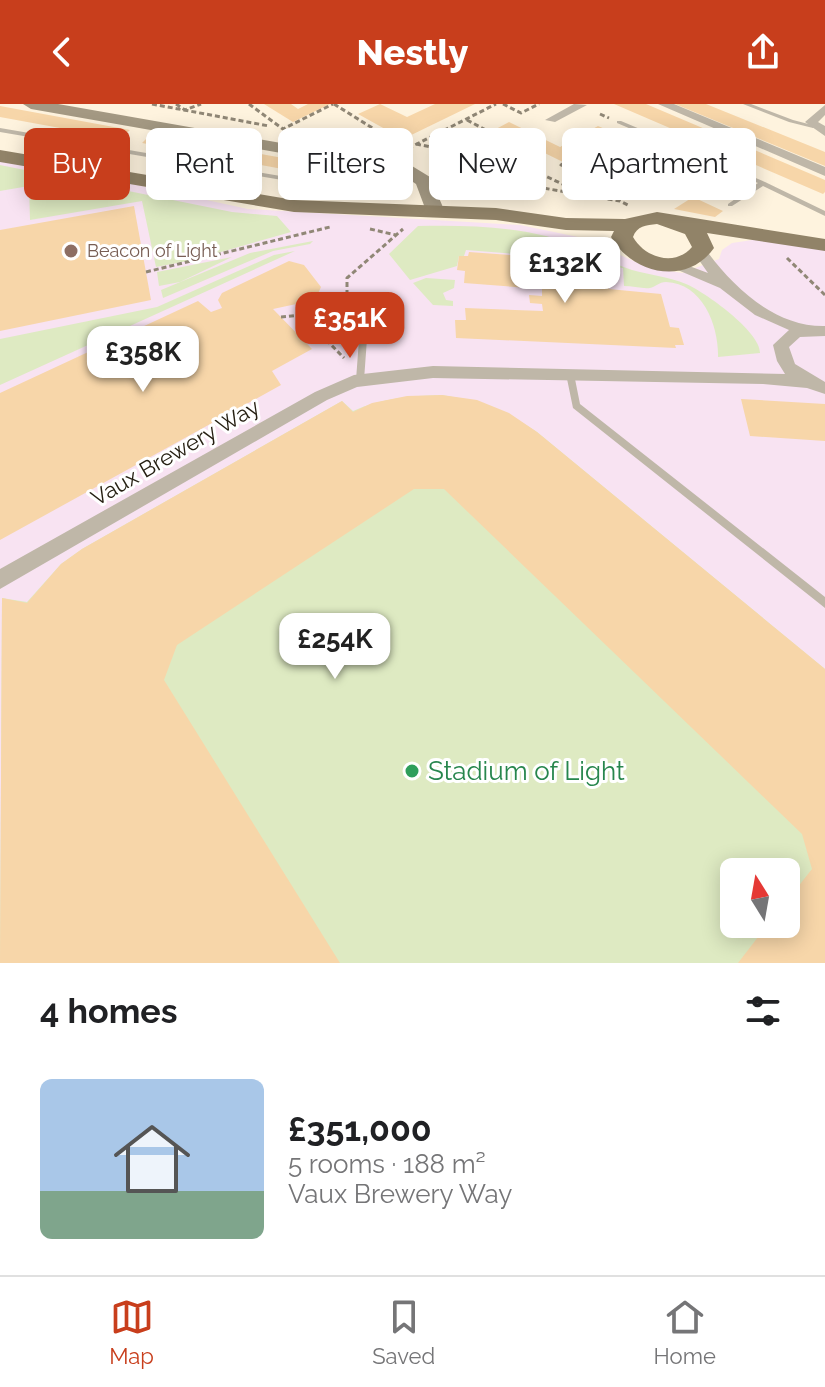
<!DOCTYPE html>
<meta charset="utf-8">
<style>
:root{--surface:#fff;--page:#f2f2f2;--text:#202124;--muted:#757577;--line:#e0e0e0;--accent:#c83e1c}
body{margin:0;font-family:Raleway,sans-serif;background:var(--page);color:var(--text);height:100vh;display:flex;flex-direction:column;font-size:30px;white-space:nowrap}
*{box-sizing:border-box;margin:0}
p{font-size:26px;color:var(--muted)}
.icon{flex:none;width:44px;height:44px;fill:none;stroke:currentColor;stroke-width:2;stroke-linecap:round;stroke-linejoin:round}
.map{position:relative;height:859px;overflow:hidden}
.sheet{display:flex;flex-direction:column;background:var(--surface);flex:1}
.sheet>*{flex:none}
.guide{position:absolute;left:24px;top:24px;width:778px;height:72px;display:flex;gap:16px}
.needle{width:52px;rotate:349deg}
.fabs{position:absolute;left:720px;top:754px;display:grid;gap:16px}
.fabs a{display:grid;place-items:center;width:80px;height:80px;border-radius:12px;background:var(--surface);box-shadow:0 4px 20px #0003;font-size:40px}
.price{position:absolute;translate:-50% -68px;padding:0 18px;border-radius:16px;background:#fff;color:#222;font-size:26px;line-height:52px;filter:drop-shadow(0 2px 4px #0008)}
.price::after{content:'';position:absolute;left:50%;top:48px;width:24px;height:18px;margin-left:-12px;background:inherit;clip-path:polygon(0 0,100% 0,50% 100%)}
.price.current{background:var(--accent);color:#fff}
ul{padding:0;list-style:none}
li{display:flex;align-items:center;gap:24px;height:200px;padding:0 40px}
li+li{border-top:2px solid var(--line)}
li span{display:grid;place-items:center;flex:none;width:224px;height:160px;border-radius:12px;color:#555}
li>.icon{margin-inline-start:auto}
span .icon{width:96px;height:96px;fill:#fffc;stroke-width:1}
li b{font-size:34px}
h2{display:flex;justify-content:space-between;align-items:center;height:96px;padding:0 40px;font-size:34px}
.chip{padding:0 28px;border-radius:12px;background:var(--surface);box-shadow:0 4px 20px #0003;font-size:28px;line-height:72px}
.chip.current{background:var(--accent);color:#fff}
header{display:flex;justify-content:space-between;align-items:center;height:104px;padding:0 40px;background:var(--accent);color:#fff;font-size:36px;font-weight:800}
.dock{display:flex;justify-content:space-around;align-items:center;height:112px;border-top:2px solid var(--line);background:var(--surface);font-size:22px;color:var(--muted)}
.dock a{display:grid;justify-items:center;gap:4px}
.dock .current{color:var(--accent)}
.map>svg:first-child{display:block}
.commercial{fill:#f8e3f2;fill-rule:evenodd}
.green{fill:#deeac2;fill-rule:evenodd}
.building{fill:#f7d6a9}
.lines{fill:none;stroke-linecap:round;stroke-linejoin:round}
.path{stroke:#908776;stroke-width:3;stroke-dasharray:5 3;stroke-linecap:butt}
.lane{fill:#bfb7a8;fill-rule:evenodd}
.street{fill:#bfb7a8;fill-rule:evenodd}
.secondary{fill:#a49983;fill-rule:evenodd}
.primary{fill:#918368;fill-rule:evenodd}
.education-dot{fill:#8d6e63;stroke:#fff;stroke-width:3}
.leisure-dot{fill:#2e9e5b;stroke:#fff;stroke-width:3}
.labels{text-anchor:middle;stroke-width:6;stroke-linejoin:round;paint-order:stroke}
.far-education-label{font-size:18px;fill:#785e54;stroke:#fff;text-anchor:start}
.street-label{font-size:22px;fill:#262013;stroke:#fff}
.near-leisure-label{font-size:26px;fill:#27864d;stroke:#fff;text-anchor:start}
</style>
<header><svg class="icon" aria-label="back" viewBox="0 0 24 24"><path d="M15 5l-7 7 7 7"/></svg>Nestly<svg class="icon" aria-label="share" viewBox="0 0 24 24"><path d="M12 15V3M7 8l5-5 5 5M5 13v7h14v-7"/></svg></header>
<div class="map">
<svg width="825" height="859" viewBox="0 0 825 859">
<rect width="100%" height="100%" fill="#fef3de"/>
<path class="commercial" d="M0,55L91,71L248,105L520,121L578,133L648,163L682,169L719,155L722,146L732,139L759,135L825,146V859H0ZM734,768H786V820H734Z"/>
<path class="green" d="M0,61L232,108L277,112L291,128L193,156L156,163L142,97L30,116L29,82L0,87Z
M418,122C461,121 504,122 546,132C577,140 603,156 632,166C650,171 669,173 686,180C705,188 761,228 760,249L718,253C719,223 703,179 666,178C659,178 655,183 650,184C643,185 632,182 624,182L623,164L614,163L613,158L466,146L464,152H459L457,162L410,176L389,150Z
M313,137L310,140L273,147L163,194L161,186L250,149Z
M295,147L0,281V235L157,203L274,151Z
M232,153L180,178L159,182L157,168Z
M426,174L455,176L454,184L443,189L446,196L453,197V202L433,201L413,179Z
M442,291C479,297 506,307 537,328L825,565V859H0L2,494L27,498L61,460L82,445L342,297L353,307C382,294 411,292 442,291ZM734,768H786V820H734Z"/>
<path class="building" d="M264,0H291L298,5L308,0H330L293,18Z
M380,0L407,13L435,0H475L403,35L358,10Z
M614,0H646L825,76V88L823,90Z
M675,0H706L825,48V62Z
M0,2L130,26L120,35L0,13Z
M509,18L560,43L598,22L614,29L563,58L496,25Z
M151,30L366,69L359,79L142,39Z
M693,93L723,107L715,113L674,105Z
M134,102L151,196L0,227V126Z
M469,148L606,158L607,164H616L617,179L608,178L609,185L661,190L670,223L679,224L684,241H675L676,244L456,234L455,216H466L465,204L543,207L542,200L530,199L529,191L542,192V185L464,179L465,167L457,166L459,152H468Z
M289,157L304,161L321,183L315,196L273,205L312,245L272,267L281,281L0,436V289L198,197L211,208L222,204L218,196L222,189Z
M442,291L477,296L509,309L537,328L825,565V859H738L768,820H786V798L812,765L802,730L444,385H414L177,541L164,576L340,859H0L2,494L27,499L61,460L82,445L342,297L353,308L372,299L407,292Z
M741,295L825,300V337L750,332Z"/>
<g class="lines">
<path class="path" d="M152,0L269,22
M176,0L185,6L201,0
M249,0L283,25L333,0
M334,0L406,45
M503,0L521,9L539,0
M600,10L609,14
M467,16L535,52L520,60
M416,40L520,60L575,86L570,65L597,70
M401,48L496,0
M614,59L632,64L636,74L622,80L599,73L598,63Z
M570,65L561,61L612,30
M442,67L620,97L630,102
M370,125L396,131
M583,140L608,149
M787,154L825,191
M146,168L330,123
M347,191V174L403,125
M281,213L302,211L344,254"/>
<path class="lane" d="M743,0H751L793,16L816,22L813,24L789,18Z
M617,17H621L765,78L825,107V112L763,82L732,102H728V100L758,79L617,19Z
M0,24L363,86L380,60L385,61L367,89L365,90L0,28Z
M347,202L350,203L368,221L364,276L360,279L356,276L360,222L344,207L343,205Z
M570,267L574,270L580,300L825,493V504L573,304L566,270Z"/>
<path class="street" d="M574,0L587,1L555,18L545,16Z
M658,0H674L825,63V72Z
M825,1V11L818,18L825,22V32L805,18Z
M701,145L706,146C734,184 775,223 825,222V232L800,233L789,243L795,260L825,278V290L807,284L763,280L433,274L357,283L327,296L0,485V465L315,288L354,271L433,262L785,270L777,257L773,241L789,226L755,211L720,184L666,161L673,156L708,169L694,149Z"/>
<path class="secondary" d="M23,0H58L412,62L430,73L445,108L442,112H428L416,80L401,70L31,5Z"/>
<path class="primary" d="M0,46L294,96L496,104L566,114L625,115L657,108L825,135V147L707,129L714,144C687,182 633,171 611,133L614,127L566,126L496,116L294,108L0,58ZM657,120L685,130L692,143C675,163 645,154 633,133C637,122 646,121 657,120Z"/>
</g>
<circle class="education-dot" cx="71" cy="147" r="8"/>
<circle class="leisure-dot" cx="412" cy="667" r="8"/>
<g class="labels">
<g class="far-education-label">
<text x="87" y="153">Beacon of Light</text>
</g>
<g class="street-label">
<text transform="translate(175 348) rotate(-30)" y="8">Vaux Brewery Way</text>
</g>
<g class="near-leisure-label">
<text x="428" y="676">Stadium of Light</text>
</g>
</g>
</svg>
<div class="fabs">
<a><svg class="needle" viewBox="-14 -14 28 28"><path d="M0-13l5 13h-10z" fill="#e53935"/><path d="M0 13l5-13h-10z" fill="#757577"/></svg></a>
</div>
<b class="price" style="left:565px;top:201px">£132K</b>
<b class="price current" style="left:350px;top:256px">£351K</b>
<b class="price" style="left:143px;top:290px">£358K</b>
<b class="price" style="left:335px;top:577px">£254K</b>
<div class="guide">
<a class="chip current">Buy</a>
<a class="chip">Rent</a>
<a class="chip">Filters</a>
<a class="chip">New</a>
<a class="chip">Apartment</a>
</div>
</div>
<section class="sheet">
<h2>4 homes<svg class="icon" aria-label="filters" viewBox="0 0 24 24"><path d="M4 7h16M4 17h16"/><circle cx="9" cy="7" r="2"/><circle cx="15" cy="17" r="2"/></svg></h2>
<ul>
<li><span style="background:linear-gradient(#a9c7e8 70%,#7fa58c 0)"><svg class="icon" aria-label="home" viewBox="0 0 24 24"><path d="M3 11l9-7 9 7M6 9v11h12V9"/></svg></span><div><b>£351,000</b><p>5 rooms · 188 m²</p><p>Vaux Brewery Way</p></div></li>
</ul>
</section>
<nav class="dock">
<a class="current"><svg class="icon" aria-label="map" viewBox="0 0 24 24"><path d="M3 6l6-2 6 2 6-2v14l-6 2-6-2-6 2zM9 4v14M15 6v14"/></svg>Map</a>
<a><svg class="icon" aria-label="saved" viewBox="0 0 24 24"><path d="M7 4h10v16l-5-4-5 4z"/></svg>Saved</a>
<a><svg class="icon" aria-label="home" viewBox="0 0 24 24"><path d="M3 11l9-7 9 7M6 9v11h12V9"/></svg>Home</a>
</nav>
